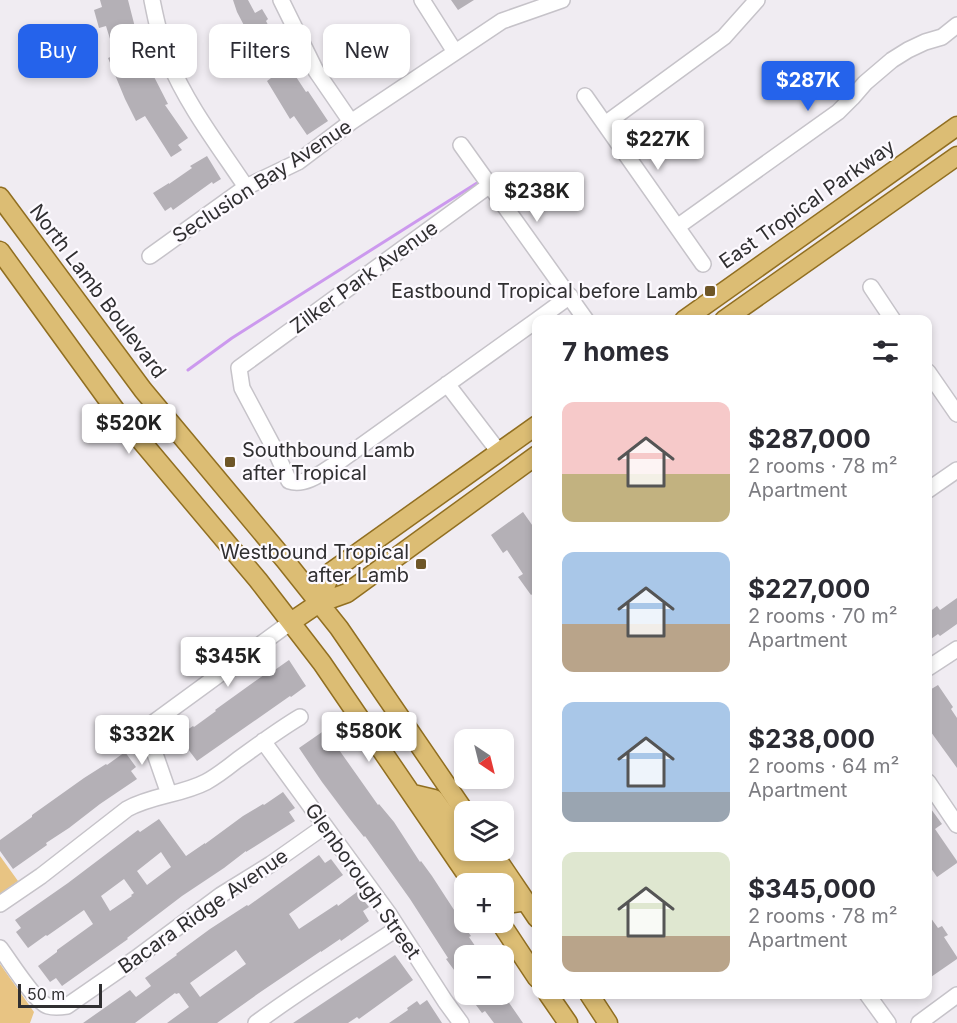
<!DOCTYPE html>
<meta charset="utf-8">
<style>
:root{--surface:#fff;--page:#f2f2f3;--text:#2b2b33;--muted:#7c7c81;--accent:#2563eb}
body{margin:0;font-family:Inter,sans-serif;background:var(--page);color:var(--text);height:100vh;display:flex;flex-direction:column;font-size:22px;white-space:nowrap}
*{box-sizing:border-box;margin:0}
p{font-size:20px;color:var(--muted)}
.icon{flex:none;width:33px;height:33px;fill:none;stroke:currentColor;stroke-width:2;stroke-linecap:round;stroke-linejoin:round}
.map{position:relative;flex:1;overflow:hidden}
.drawer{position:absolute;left:532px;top:315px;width:400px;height:684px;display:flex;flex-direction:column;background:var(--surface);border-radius:12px;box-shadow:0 3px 9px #0003}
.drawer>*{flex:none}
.banner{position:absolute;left:18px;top:24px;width:424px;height:54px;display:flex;gap:12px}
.needle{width:39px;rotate:145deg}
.controls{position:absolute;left:454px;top:729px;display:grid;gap:12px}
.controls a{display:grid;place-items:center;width:60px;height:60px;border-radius:12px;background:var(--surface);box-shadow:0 3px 9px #0003;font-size:30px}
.scale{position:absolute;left:18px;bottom:15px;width:84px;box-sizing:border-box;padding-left:6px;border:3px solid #302f31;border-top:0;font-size:16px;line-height:21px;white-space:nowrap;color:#302f31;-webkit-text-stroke:4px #fdfaff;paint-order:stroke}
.price{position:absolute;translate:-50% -51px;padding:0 14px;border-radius:6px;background:#fff;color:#222;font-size:20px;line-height:39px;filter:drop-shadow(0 2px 3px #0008)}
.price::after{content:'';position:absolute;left:50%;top:36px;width:18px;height:14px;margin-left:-9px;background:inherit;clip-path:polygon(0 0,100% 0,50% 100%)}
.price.current{background:var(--accent);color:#fff}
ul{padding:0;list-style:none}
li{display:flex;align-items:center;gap:18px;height:150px;padding:0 30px}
li span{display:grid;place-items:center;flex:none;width:168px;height:120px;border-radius:12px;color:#555}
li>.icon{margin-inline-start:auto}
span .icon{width:72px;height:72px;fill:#fffc;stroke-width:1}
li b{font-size:26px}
h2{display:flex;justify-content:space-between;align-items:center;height:72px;padding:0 30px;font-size:26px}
.chip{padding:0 21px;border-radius:12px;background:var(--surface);box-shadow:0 3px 9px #0003;font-size:21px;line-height:54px}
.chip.current{background:var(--accent);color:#fff}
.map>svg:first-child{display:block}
.green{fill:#e8c483}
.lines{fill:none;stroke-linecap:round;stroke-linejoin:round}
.stream{stroke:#c9e;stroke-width:3}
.building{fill:#b4b0b6;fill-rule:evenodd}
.minor-casing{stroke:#c6c3c9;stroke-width:18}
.major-casing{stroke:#916f21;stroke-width:21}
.minor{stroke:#fff;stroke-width:15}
.major{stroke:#dcbd74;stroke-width:18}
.poi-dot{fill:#6e5627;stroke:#fdfaff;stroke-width:2}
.labels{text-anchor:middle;stroke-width:4.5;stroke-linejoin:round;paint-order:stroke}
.street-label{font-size:20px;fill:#302f31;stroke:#fdfaff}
.poi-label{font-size:20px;fill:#302f31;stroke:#fdfaff;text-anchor:end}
</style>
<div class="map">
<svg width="957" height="1023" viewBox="0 0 957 1023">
<rect width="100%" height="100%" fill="#f0ecf2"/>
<path class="green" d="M0,856L18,881L0,894Z
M0,964L34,1012L30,1023H0Z"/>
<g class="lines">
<path class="stream" d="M188,370L232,338L477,183"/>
</g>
<path class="building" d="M100,0H128L138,39L149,67L168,104L165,105L188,138L178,145L182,150L171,157L145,116L136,121L125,99L108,58L115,55L106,26L99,28L94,10L102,7Z
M233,0H248L255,13L262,9L268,19L266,21L277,42H276L285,56L283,57L306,92L308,91L328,121L307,135L294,116L290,119L267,81L271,78L258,58L259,57L247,36L249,35L237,12Z
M451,0H474L458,10Z
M207,156L221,179L213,184L212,182L173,210L171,207L165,211L153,193L169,183V184L192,168L190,166Z
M523,512L537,532V591L531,595L518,577L523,574L507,550L503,553L491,535Z
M957,598V624L940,636L938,634L928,641V613L937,606L940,610Z
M289,660L306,686L291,697L290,696L197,761L178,736L193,726L194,727L216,711L215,710L268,672L269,674Z
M938,685L953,707L951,709L957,718V768L928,728V691Z
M325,730L378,805L379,804L394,822L420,862L421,861L432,876L458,916L457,917L471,936L469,937L482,956H465V980L459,972L457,974L446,959L448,958L410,899L365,836L364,837L349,818L322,782L299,748Z
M125,752L136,767L131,771L137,779L100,804L69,828L46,843L47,845L13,869L0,851V840L32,817V815L84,778L106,764L107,765Z
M283,792L295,808L289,812L295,821L246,852V851L224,868L182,896L127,938L128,939L62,986L56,978L50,982L38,966L57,952V950L93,924L84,910L47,936L46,935L28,948L16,932L21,928L15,920L68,883L138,830L140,832L159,819L186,856L205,843V844L243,816L263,804L264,805ZM161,852L171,867L147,885L137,871ZM124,879L134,893L131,895L132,896L110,911L101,896Z
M928,805L942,824L935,829L957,861V863L937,877L928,864Z
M319,855L325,863L331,859L343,875L289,914L299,929L337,904L338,906L357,892L369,907L363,911L369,921L341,941L340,939L321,952V951L259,993L217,1023H167L189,1007L179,993L176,994L175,993L135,1023H83L130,990L136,997L151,986L145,978L177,955L176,954L210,929L247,905L248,906ZM236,950L246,964L200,997L190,983Z
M928,914L938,928L942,926L948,935L944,937L957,957V959L928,979Z
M395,955L413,980L359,1019L357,1017L348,1023H293Z
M489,994H503L523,1023H494L485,1011L482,1013L473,1001L481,995L483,998Z
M427,1000L442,1023H389L408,1010L407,1008L417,1001L420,1005Z"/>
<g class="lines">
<g class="minor-casing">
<path id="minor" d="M152,0C156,20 160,40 168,59C187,105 218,145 246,187
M281,0L316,71L351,122
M422,0L455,52
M585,96L703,264
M605,124L724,37L757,0
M461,145L586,320
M490,185L239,368L242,388L274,448L289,481C307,487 325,470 340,461L537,320
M677,227L838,112L852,98L865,83L892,60L908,50L925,42L942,37L957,25
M150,256L246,187L298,162L351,122L502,21L562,0
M871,287L893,320
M537,320L570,296
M928,372L957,414
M447,384L499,452
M928,490L957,470
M928,668L957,649
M263,741L389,914L445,1001L461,1023
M928,782L957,825
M169,794L146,728L291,622
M0,904L41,876L127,809C152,795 181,795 206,782C217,776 226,769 236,761C257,746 278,730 300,717
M0,948C10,961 35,1002 48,1006C55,1008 61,1007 67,1006L135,959L221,895L271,864L325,826
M867,994L888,1023
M256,1023C302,989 351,959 398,928
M919,1023L957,995"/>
</g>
<g class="major-casing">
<path id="major" d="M0,197L143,390L284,559L339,628L465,812
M0,251L116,411L258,580L322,663L473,884
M684,320L957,126
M724,320L957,156
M319,603L331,572L537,425
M291,622L319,603L347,593L537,455
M413,794L434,799L465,843
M470,850L493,884
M491,850L537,918
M504,898L513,903L526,901
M500,922L537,978
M548,994L568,1023
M589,994L608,1023"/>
</g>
<use href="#minor" class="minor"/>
<use href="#major" class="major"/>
</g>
<g class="poi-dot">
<rect x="704" y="285" width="12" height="12" rx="3"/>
<rect x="224" y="456" width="12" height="12" rx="3"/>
<rect x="415" y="558" width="12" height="12" rx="3"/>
</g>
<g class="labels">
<g class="street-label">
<text transform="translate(262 181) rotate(-33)" y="7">Seclusion Bay Avenue</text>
<text transform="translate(807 204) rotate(-35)" y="7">East Tropical Parkway</text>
<text transform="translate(364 277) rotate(-36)" y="7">Zilker Park Avenue</text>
<text transform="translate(98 291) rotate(53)" y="7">North Lamb Boulevard</text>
<text transform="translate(363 881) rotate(55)" y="7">Glenborough Street</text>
<text transform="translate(203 911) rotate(-35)" y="7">Bacara Ridge Avenue</text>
</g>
<g class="poi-label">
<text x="698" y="298">Eastbound Tropical before Lamb</text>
<text x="242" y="457" text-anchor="start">Southbound Lamb<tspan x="242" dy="23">after Tropical</tspan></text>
<text x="409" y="559">Westbound Tropical<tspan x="409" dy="23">after Lamb</tspan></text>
</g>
</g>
</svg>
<div class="controls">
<a><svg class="needle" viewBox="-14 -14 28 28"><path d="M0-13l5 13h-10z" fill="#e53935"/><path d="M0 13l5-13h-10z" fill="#7c7c81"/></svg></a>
<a><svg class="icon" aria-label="layers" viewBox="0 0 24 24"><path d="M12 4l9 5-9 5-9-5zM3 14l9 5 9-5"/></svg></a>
<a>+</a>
<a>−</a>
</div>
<div class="scale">50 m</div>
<b class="price current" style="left:808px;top:112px">$287K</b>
<b class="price" style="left:658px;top:171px">$227K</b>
<b class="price" style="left:537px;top:223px">$238K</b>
<b class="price" style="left:129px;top:455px">$520K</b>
<b class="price" style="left:228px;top:688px">$345K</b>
<b class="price" style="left:369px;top:763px">$580K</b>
<b class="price" style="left:142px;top:766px">$332K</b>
<div class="banner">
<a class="chip current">Buy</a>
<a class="chip">Rent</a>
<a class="chip">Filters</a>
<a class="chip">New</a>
</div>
<section class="drawer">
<h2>7 homes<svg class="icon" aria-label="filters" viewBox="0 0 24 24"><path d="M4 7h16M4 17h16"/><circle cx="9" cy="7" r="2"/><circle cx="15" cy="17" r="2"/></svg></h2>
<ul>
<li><span style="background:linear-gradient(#f6c9c9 60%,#c2b280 0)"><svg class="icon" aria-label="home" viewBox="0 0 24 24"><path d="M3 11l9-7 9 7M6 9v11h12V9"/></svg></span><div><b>$287,000</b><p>2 rooms · 78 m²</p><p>Apartment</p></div></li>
<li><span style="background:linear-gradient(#a9c7e8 60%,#b9a48a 0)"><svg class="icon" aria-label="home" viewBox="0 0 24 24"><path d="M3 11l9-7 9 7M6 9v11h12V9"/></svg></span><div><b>$227,000</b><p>2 rooms · 70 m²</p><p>Apartment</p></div></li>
<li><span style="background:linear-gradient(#a9c7e8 75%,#9aa5b1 0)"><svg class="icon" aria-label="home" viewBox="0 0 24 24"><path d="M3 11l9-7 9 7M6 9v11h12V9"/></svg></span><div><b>$238,000</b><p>2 rooms · 64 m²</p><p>Apartment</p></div></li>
<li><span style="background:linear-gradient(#dfe7d0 70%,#b9a48a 0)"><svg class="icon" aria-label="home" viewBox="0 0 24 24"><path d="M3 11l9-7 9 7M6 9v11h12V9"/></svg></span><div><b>$345,000</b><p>2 rooms · 78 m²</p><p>Apartment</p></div></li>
</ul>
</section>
</div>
